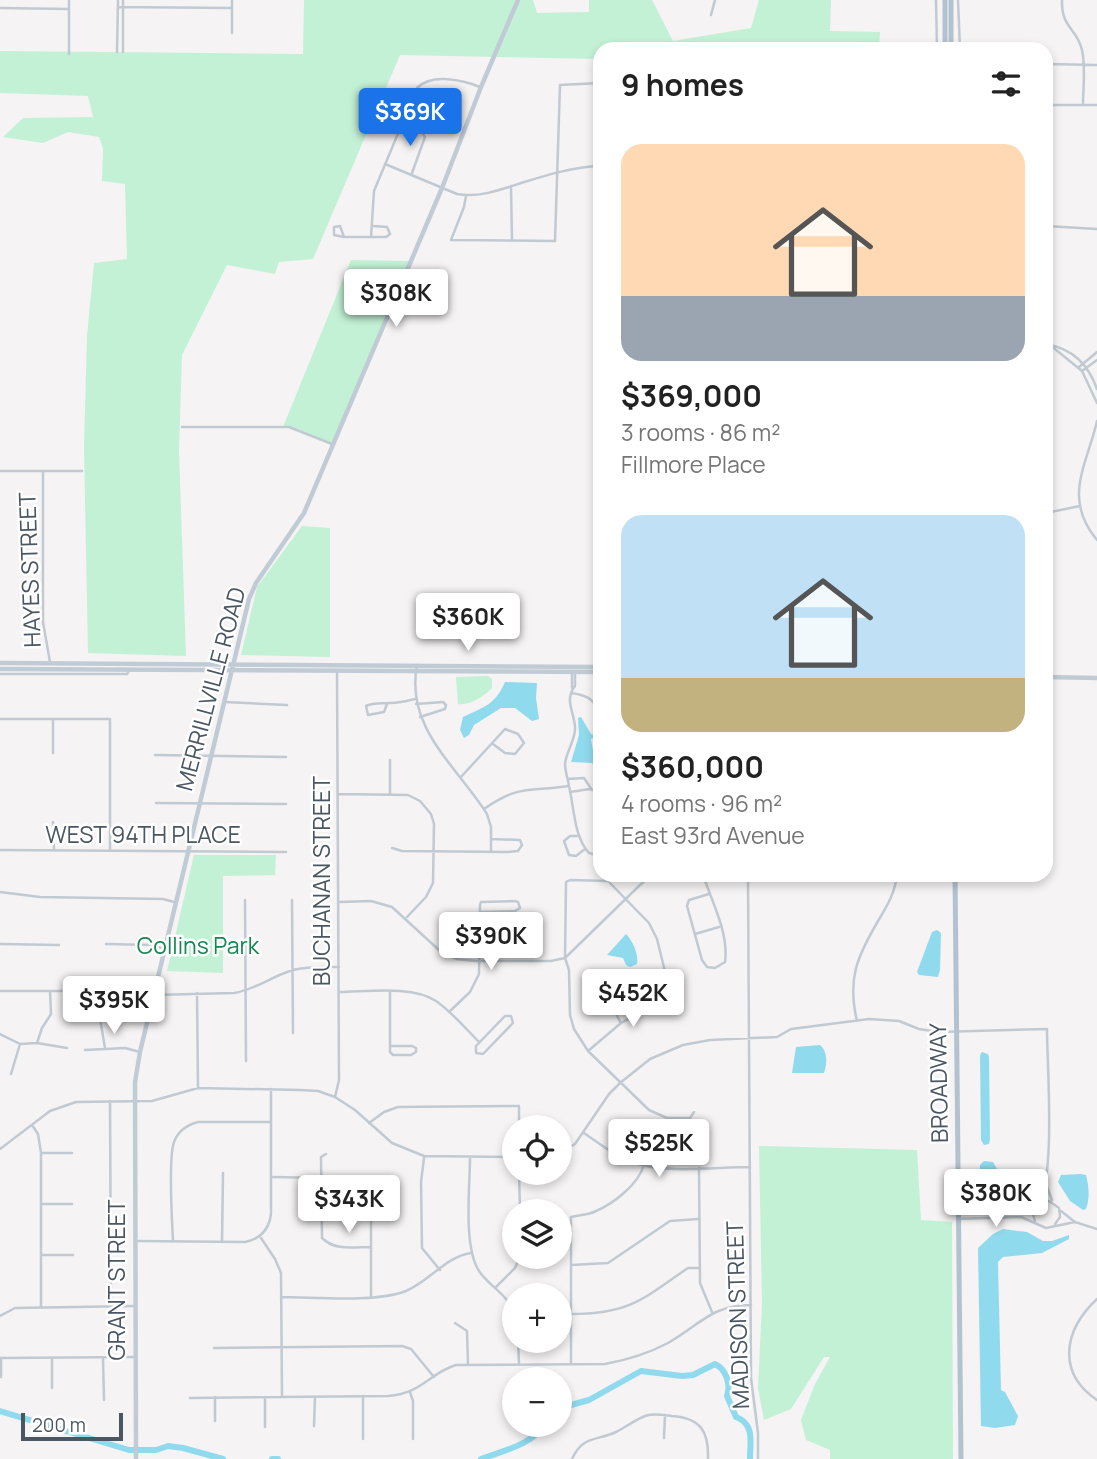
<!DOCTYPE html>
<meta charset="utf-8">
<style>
:root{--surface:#fff;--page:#f6f6f6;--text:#222;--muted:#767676;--accent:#1a73e8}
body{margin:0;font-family:Manrope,sans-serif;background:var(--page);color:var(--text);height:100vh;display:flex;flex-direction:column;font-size:26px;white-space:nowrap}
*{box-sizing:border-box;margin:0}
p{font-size:23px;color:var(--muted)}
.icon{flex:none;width:38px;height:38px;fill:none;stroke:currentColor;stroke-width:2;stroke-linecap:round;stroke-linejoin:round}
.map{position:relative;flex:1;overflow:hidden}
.drawer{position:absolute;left:593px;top:42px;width:460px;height:840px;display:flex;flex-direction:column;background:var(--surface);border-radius:21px;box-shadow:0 4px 10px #0003}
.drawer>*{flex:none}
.controls{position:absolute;left:502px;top:1115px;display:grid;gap:14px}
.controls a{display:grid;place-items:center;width:70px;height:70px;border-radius:50%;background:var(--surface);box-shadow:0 4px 10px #0003;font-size:35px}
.scale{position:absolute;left:21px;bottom:18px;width:102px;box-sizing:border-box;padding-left:7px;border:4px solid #4a5661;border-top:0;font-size:19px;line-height:24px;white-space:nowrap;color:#4a5661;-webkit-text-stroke:5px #fff;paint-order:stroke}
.price{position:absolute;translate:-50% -60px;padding:0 16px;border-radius:7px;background:#fff;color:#222;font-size:23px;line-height:46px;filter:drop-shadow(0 2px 4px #0008)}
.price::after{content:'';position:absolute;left:50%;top:42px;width:21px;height:16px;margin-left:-10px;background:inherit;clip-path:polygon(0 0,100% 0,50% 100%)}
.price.active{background:var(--accent);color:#fff}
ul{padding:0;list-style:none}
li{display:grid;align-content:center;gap:14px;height:371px;padding:0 28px}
li span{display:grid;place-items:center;height:217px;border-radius:21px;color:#555}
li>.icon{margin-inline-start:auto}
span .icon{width:126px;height:126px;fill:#fffc;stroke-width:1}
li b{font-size:30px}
h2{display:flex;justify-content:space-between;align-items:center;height:84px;padding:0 28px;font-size:30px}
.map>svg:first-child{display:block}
.green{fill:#c3f1d5}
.water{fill:#90daee}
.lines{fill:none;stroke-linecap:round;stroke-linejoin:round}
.river{stroke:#90daee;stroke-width:6}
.street{stroke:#c1cad2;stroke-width:2.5}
.secondary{stroke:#c1cbd6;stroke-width:4.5}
.primary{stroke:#b3c2d1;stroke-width:5}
.labels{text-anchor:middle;stroke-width:5;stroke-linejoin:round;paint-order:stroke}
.street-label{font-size:23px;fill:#4a5661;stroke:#fff}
.park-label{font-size:23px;fill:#17864f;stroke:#fff}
</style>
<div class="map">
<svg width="1097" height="1459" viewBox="0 0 1097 1459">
<rect width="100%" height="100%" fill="#f5f3f3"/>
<path class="green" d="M304,0H533L537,13L589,12V0H652L673,41L751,28L759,0H831L830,31L880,32L879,49H600V59L400,55L313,259L279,262L275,274L227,265L182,355L179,451L186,656L88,653L84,447L87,336L94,263L127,259L125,184L102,181L103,148L99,137L68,132L43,143L3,137L23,118L93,117L88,96L0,93V51L303,54Z
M351,260L411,261L332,444L300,430L283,427Z
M302,526L330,528V657L241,655L257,587Z
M488,676L492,679V688C484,696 470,706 458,704L456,677Z
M194,855H276L275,875L223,876V973L167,971Z
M759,1146L917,1150L921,1220L952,1222L953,1459H830V1450L806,1440L801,1420L815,1384L830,1357H824L791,1409L764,1420L758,1388L762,1304Z"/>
<path class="water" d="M505,682L537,683L536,698L539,719L532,721L515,708H501L474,725L469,735L464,738L460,730L463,717C484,707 495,705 505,682Z
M581,717L591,734L597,736L591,739L594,757L600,758V770L592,763L571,762L579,735L578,718Z
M937,930L941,933L940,970L938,977L919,975L917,972L932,932Z
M626,934C633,941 639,955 637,964L630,967L626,965L623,958L607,955Z
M820,1045C828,1052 827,1064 824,1073H792L796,1047Z
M982,1052L988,1054L989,1057L990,1139L989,1144L984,1145L981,1140L980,1055Z
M984,1161L993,1162L1000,1174L1031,1176L1034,1180L1031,1194L1022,1199H994L979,1180L980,1165Z
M1081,1174L1086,1175C1089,1186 1090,1199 1086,1209L1083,1210L1070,1201L1058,1182L1061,1175Z
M1003,1229L1027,1232L1043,1241H1052L1069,1235V1239L1042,1253L1003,1257L998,1262L1001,1390L1005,1392L1018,1416L1015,1425L995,1428L981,1426L978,1248L993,1234Z"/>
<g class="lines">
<path class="river" d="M560,1408L589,1400L641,1371L682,1376L693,1375L715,1364C726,1369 731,1384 727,1396L736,1417C755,1424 750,1442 750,1459
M0,1411L129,1450H156L168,1446L183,1448L223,1459
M272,1459H278
M481,1459C502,1451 533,1445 544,1424"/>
<path class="street" d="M69,0V54
M936,0L937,49
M958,0L960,49
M1062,0C1061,28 1077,28 1082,50C1086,67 1083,88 1083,105
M118,7L232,8
M0,8L69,9
M711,15L715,0
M232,33V0
M117,52L118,0
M123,52V0
M1046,64L1097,65
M1046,105H1097
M402,124L421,131L425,137L412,173
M600,153V243
M385,164L457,194C479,198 500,190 521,183C547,175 573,167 600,166
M511,186L512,241
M466,196L464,207L451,240L555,241L560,85L600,83
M1046,226L1097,229
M344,237L334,235V227L340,226L344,237H386L390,234L387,227L373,226
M371,237L374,191L417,88C432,73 463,80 480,87
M1046,344C1073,349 1088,364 1097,389
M1050,345L1082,371L1097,403
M1079,367L1097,352
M1082,371L1097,360
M1097,421C1087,465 1062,498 1097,540
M182,427H289L332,444
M0,471H82
M43,471V622L50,662
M1046,513L1080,506
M417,665C405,728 456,765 487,814L491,827V852
M572,671V688
M575,671V686C564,700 574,711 575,727C576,740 566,751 565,764C565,771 568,779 569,786C574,807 574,837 589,853L600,856
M0,674H127L130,669
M571,693C586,695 592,698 600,711
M225,702L287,705
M387,704L384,712L368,715L366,706C375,702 380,704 390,703C398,703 407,701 415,699
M416,704L443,702L446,705L445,709L420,717
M0,719H110V850
M53,753V720
M155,755L286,757
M390,760V794
M461,777L505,729L518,734L524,743L515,754L505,753L493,744
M568,779L584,778L592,790
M570,792L590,789L600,792
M338,794L408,795L420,801L431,814L434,824L433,883L426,897L407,917
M156,803L286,804
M484,809C520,784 529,792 569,786
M53,822L54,850
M577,836H570L564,841L569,855L576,856L585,849
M392,848L402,851L507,852L518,851L522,845L520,840L491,839
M0,850L286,852
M703,875C712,902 729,933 725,962L715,968L707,967L702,960L687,906L689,900L709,894
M748,875L751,1378L758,1433V1459
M0,892L40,897L163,899L174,902
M245,900L246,1061
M292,900L293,1033
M340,902L371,901L392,907L440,951L456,959L475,961H551L565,958L640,885L648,878L658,875
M695,934L719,927
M0,944L59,945
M106,944L152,945L165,949
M618,983C609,996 613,1010 621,1023
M97,990V1001L105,1048
M0,991H131L153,995L234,993C255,990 272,976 293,970C308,966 323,967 339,967
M339,992C366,992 412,985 436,1001C452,1012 465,1028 479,1042
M390,992V1052L393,1055H411L416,1052V1048L412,1046H390
M197,993L198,1088
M449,1012L470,992L479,974L480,905L481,902L515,901L518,902L520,908L515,911L480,912
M505,1016H511L513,1023L483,1054L476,1053V1046Z
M857,1021C847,979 857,957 878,921C887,906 895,893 897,875
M0,1034L20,1044L37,1043L67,1048
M37,1043L42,1028L51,1014L50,991
M85,1050L125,1048L140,1052
M588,1051L621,1023L671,996L657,939L649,923L608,881L570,880L566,882L565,958L569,970L570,1015L574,1029L588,1051L649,1110L667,1118H690L694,1112
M11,1074L20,1044
M335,1097L339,1080L337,671
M110,1101L111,1306
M369,1123L384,1112L398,1107L519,1106V1127
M32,1125L38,1134L41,1153V1307
M584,1133C600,1144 616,1157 635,1163C669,1174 715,1167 750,1167
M0,1149L50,1111L76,1102L152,1101L198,1088L300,1090L318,1091L335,1097L355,1110L392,1143L424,1156L514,1157
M41,1153H72
M560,1153L575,1144L609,1094L620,1083L650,1059L683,1045L710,1040L777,1037L791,1029L869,1019L899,1021L919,1029L938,1032L1047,1029C1047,1065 1056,1178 1038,1204
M326,1154L321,1157L322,1238C335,1251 353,1247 371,1247
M470,1157C470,1187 463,1246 479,1271C489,1286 508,1295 514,1312
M424,1158L421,1182L422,1248L440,1270
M699,1168L700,1283L712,1312
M519,1172L520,1211
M273,1177L322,1178
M1047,1187L1052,1200
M1041,1201H1049L1059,1208L1060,1217L1055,1224
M41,1204H72
M1034,1208L1033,1214L1035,1222
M959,1211H1024L1035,1206
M1061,1211L1075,1222L1097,1229
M959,1219L1021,1217L1046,1228L1075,1222
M261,1238L275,1259L281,1273L282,1397
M135,1241L245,1242C260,1239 269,1229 271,1214V1089
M173,1241C172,1220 168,1159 174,1142C178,1131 187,1125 198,1122H271
M222,1242L223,1173
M42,1255H73
M571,1265L608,1263L670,1221L698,1219
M495,1288L515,1268L520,1256
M281,1297C315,1297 375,1303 406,1291C430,1281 445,1257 471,1253
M371,1297V1190
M1097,1299C1064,1330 1056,1372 1097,1400
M571,1314C625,1314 640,1302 682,1272L688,1268H699
M0,1316L15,1308L135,1306
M455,1323L467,1331L468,1364
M518,1340L519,1364
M214,1348L402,1346L411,1349L434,1377
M0,1358L135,1357
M52,1358V1388
M103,1358L104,1400
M571,1364V1217C578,1215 587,1215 594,1212C613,1204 638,1185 644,1165
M1,1377V1358
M410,1392L413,1401V1439
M363,1396V1439
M215,1397V1421
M265,1397V1427
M190,1398L388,1396C423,1393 429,1373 456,1365L605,1364C627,1360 649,1353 668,1343C700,1325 711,1305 751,1305
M314,1426L315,1397
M664,1438L665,1415
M572,1459C583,1435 597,1441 616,1432C626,1427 635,1420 645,1416C654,1413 663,1415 672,1416C701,1418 709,1432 708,1459"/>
<path class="secondary" d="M0,663L600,667
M0,669L600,672
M1046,677L1097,678
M136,1459L135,1082L140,1052L249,599L256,583L304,513L442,188L481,87L518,0"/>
<path class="primary" d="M945,0V49
M951,49V0
M955,875L961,1459"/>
</g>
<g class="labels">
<g class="street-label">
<text transform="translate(30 570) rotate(-92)" y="8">HAYES STREET</text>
<text transform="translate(211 689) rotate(-75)" y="8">MERRILLVILLE ROAD</text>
<text x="143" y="843">WEST 94TH PLACE</text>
<text transform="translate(322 881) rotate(-90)" y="8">BUCHANAN STREET</text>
<text transform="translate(939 1083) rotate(-91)" y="8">BROADWAY</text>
<text transform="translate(117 1280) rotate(-90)" y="8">GRANT STREET</text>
<text transform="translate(738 1315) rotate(-92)" y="8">MADISON STREET</text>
</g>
<g class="park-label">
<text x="198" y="954">Collins Park</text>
</g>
</g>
</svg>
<div class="controls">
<a><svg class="icon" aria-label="locate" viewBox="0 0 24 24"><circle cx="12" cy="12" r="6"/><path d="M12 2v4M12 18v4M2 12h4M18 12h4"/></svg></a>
<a><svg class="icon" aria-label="layers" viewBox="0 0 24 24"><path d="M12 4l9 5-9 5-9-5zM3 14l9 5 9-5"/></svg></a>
<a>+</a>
<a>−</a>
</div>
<div class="scale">200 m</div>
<b class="price active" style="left:410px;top:148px">$369K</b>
<b class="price" style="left:396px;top:329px">$308K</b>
<b class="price" style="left:468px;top:653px">$360K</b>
<b class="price" style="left:491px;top:972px">$390K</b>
<b class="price" style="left:633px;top:1029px">$452K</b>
<b class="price" style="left:114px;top:1036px">$395K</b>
<b class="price" style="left:659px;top:1179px">$525K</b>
<b class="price" style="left:996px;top:1229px">$380K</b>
<b class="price" style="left:349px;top:1235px">$343K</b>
<section class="drawer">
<h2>9 homes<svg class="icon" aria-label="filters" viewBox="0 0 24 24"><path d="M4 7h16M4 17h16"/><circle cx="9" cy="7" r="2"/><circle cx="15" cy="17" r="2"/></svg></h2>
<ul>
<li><span style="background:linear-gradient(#ffd9b3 70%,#9aa5b1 0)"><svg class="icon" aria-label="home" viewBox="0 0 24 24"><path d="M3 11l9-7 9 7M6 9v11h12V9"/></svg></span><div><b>$369,000</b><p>3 rooms · 86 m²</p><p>Fillmore Place</p></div></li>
<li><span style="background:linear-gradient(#bfe0f5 75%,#c2b280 0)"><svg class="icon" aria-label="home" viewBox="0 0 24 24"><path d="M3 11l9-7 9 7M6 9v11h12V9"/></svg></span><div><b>$360,000</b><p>4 rooms · 96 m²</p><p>East 93rd Avenue</p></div></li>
</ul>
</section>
</div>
